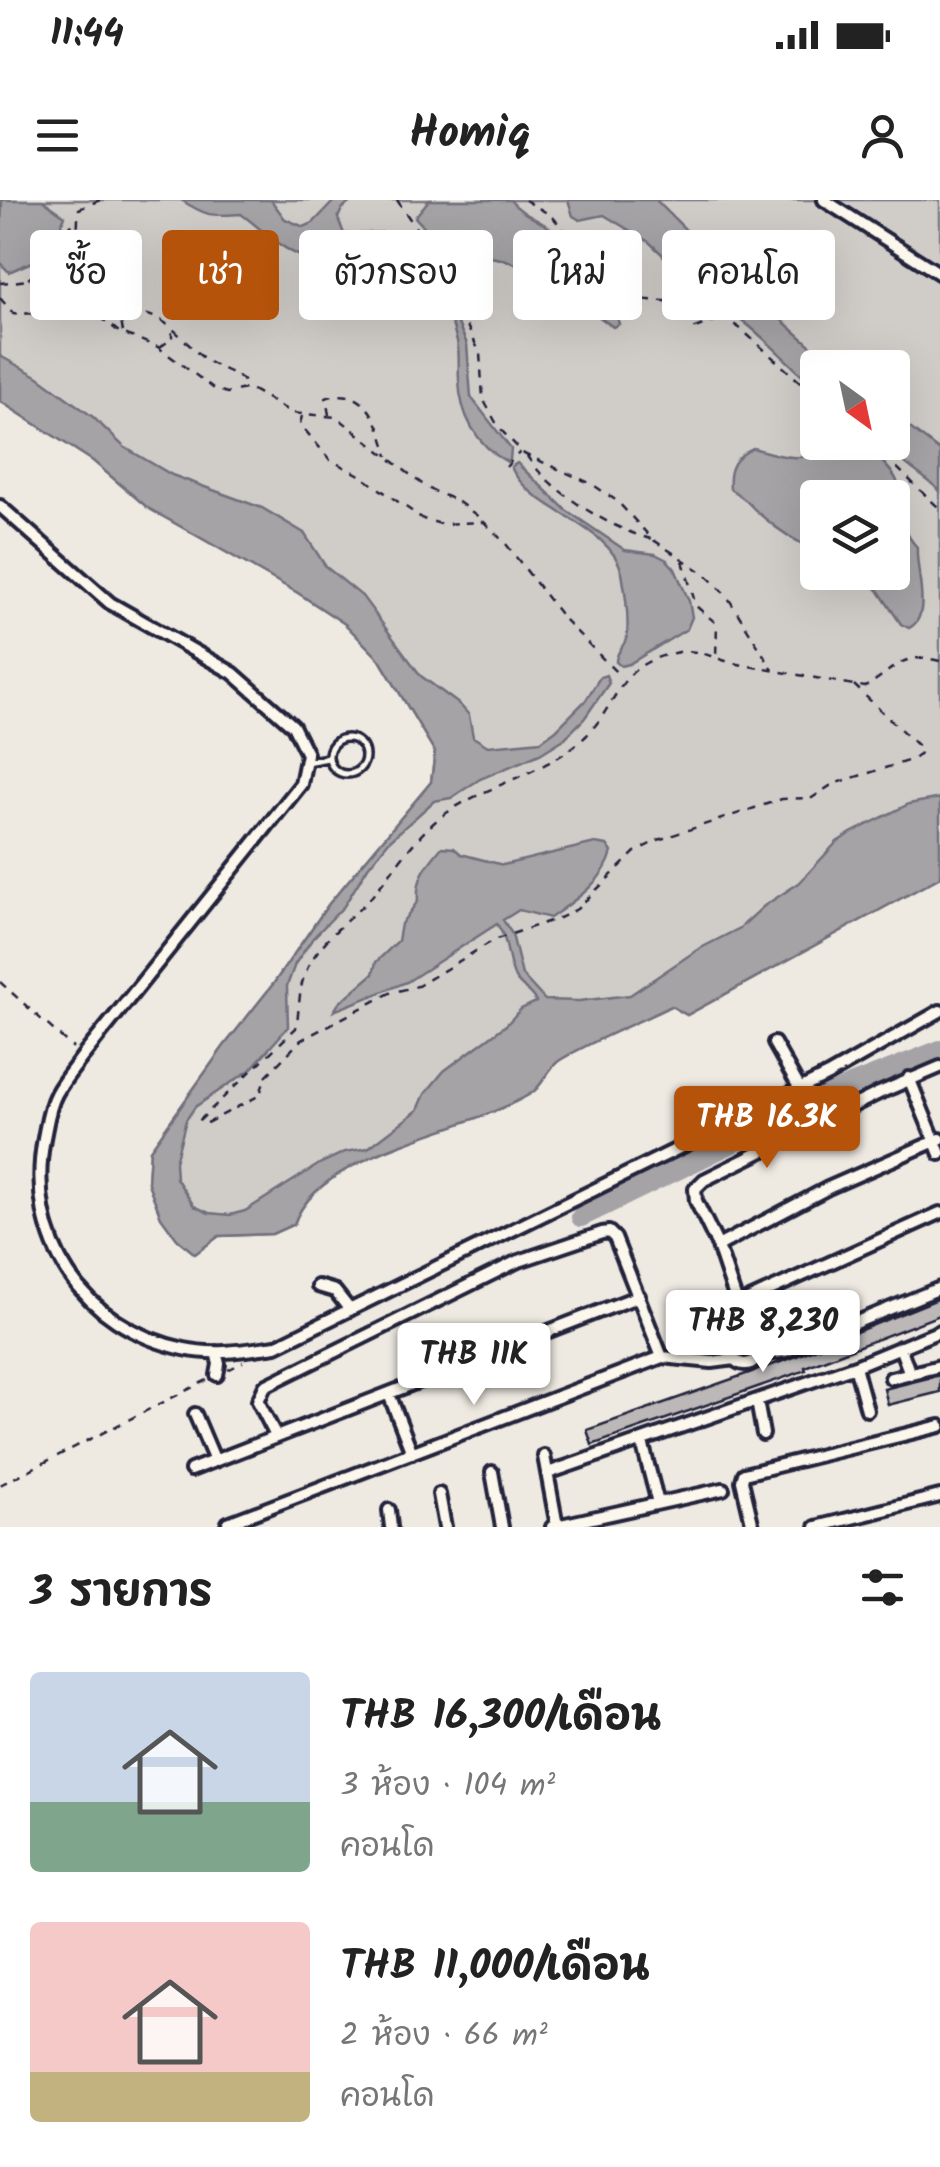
<!DOCTYPE html>
<html lang="th">
<meta charset="utf-8">
<style>
:root{--surface:#fff;--page:#f6f6f6;--text:#222;--muted:#767676;--accent:#b45309}
body{margin:0;font-family:Kalam,"Playpen Sans Thai",sans-serif;background:var(--page);color:var(--text);height:100vh;display:flex;flex-direction:column;font-size:38px;white-space:nowrap}
*{box-sizing:border-box;margin:0}
p{font-size:32px;color:var(--muted)}
.icon{flex:none;width:55px;height:55px;fill:none;stroke:currentColor;stroke-width:2;stroke-linecap:round;stroke-linejoin:round}
.map{position:relative;height:1327px;overflow:hidden}
.sheet{display:flex;flex-direction:column;background:var(--surface);flex:1}
.sheet>*{flex:none}
.banner{position:absolute;left:30px;top:30px;width:880px;height:90px;display:flex;gap:20px}
.needle{width:65px;rotate:147deg}
.controls{position:absolute;left:800px;top:150px;display:grid;gap:20px}
.controls a{display:grid;place-items:center;width:110px;height:110px;border-radius:10px;background:var(--surface);box-shadow:0 10px 40px #0002;font-size:50px}
.price{position:absolute;translate:-50% -85px;padding:0 22px;border-radius:10px;background:#fff;color:#222;font-size:32px;line-height:65px;filter:drop-shadow(0 2px 5px #0008)}
.price::after{content:'';position:absolute;left:50%;top:60px;width:30px;height:22px;margin-left:-15px;background:inherit;clip-path:polygon(0 0,100% 0,50% 100%)}
.price.current{background:var(--accent);color:#fff}
ul{padding:0;list-style:none}
li{display:flex;align-items:center;gap:30px;height:250px;padding:0 30px}
li span{display:grid;place-items:center;flex:none;width:280px;height:200px;border-radius:10px;color:#555}
li>.icon{margin-inline-start:auto}
span .icon{width:120px;height:120px;fill:#fffc;stroke-width:1}
li b{font-size:42px}
h2{display:flex;justify-content:space-between;align-items:center;height:120px;padding:0 30px;font-size:42px}
.pill{padding:0 35px;border-radius:10px;background:var(--surface);box-shadow:0 10px 40px #0002;font-size:35px;line-height:90px}
.pill.current{background:var(--accent);color:#fff}
.status{display:flex;justify-content:space-between;align-items:center;height:70px;padding:0 50px;background:var(--surface);direction:ltr}
.status svg{height:28px;fill:currentColor}
header{display:flex;justify-content:space-between;align-items:center;height:130px;padding:0 30px;background:var(--surface);font-size:45px;font-weight:800}
.map>svg:first-child{display:block}
.green{fill:#d0cdc9;stroke:#797882;stroke-width:2.5;fill-rule:evenodd}
.water{fill:#a6a3a7;stroke:#716f7c;stroke-width:2.5}
.lines{fill:none;stroke-linecap:round;stroke-linejoin:round}
.river{stroke:#a6a3a7;stroke-width:20}
.building{fill:#bcb8b8;stroke:#22223b;stroke-width:2.5}
.lane-casing{stroke:#22223b;stroke-width:12}
.street-casing{stroke:#22223b;stroke-width:18}
.path{stroke:#22223b;stroke-width:2.5;stroke-dasharray:8 8;stroke-linecap:butt}
.lane{stroke:#fbf7ec;stroke-width:5}
.street{stroke:#fbf7ec;stroke-width:10}
</style>
<div class="status"><b>11:44</b><svg viewBox="0 0 49 12"><path d="M0 12V9h3v3zM5 12V6h3v6zM10 12V3h3v9zM15 12V0h3v12zM26 1h20v11H26zM47 4h2v5h-2z"/></svg></div>
<header><svg class="icon" aria-label="menu" viewBox="0 0 24 24"><path d="M4 6h16M4 12h16M4 18h16"/></svg>Homiq<svg class="icon" aria-label="person" viewBox="0 0 24 24"><circle cx="12" cy="8" r="4"/><path d="M4 21q1-7 8-7t8 7"/></svg></header>
<div class="map">
<svg width="940" height="1327" viewBox="0 0 940 1327">
<rect width="100%" height="100%" fill="#eeeae2"/>
<filter id="ink" filterUnits="userSpaceOnUse"><feTurbulence type="fractalNoise" baseFrequency=".01" numOctaves="2"/><feDisplacementMap in="SourceGraphic" scale="20" xChannelSelector="R" yChannelSelector="G"/><feConvolveMatrix kernelMatrix="1 2 1 2 8 2 1 2 1" color-interpolation-filters="sRGB"/></filter>
<g filter="url(#ink)">
<path class="green" d="M0,0H940V677L687,815L671,806C635,824 594,839 560,860C547,868 543,887 530,894C468,932 320,950 294,1024L272,1034L219,1036L195,1054L177,1039L161,1017L148,983L150,950L224,846L274,783L328,705L431,582L435,552L380,460L345,424L298,393L148,308L93,261L0,201ZM818,168H892V242H818ZM818,298H892V372H818Z"/>
<path class="water" d="M2,0H42L65,16L48,55L9,72L0,63Z
M181,0H271L285,19L304,27L313,23L335,0H353L342,9L338,18L344,34L392,32L416,41L425,50L467,144L471,197L511,249L510,260L507,262C476,245 460,214 459,180C458,167 460,154 457,141C455,135 451,117 447,113C443,107 435,105 430,98C424,87 420,75 412,64C378,24 347,66 311,59C286,55 261,28 241,14C210,16 208,17 181,0Z
M429,0H510C523,16 541,20 556,32C573,45 615,104 619,124L613,127L547,78L506,60L449,49C440,35 425,31 415,17Z
M568,0H656L733,77L811,146L850,167L818,168L817,190C782,157 735,103 688,91L663,55L649,42L604,15L580,20L573,16Z
M0,156L37,176L93,217L124,247L172,275L262,308L304,333L326,367L362,396L421,476L460,505L469,515L473,537L488,546L541,541L556,530L586,500L600,477L606,475L609,483L584,519L564,539L540,554L480,579L451,598L434,601L389,641L368,667L344,706L313,738L295,764L287,786L288,827L250,870L195,907L186,920L175,962L176,978L194,1006L209,1013L230,1015L245,1011L321,963L345,952L368,948L418,910L425,894L444,871L506,825L521,809L536,802C532,792 521,788 515,778C506,760 509,740 497,724L407,782L334,811L339,803L373,774L376,762L398,741L401,724L418,701C416,677 427,665 442,647L454,648L461,654L503,665L595,643L607,645L612,652C605,681 574,701 550,718L519,710L503,720L512,734L522,775L545,800L579,801L630,795L697,750L740,728L764,706L799,683L837,642L851,633L909,604L940,598V677L687,815L671,806C635,824 595,839 560,860C547,868 543,887 530,894C468,932 319,950 294,1024L272,1034L219,1036L195,1054L177,1039L161,1017L148,983L150,950L224,846L274,783L328,705L431,582L435,552L380,460L345,424L298,393L148,308L93,261L0,201Z
M893,215L940,251V291C905,258 892,269 893,215Z
M826,243H863C874,254 889,266 896,279C909,305 894,323 917,347C915,370 933,417 909,428L901,424L878,390L860,373L892,372V298H818L817,351C796,342 779,331 762,316C750,306 744,296 730,289C728,269 734,257 753,248C777,255 808,267 826,243Z
M517,263L566,310L625,350L655,354L667,360L675,369L689,401L692,417L687,429L629,464L621,466L616,462C616,450 626,446 627,435C629,417 625,390 622,373C611,324 530,311 511,267Z"/>
<g class="lines">
<path class="river" d="M581,1017L853,884L940,850"/>
</g>
<path class="building" d="M940,1098V1115L805,1167L806,1170L592,1245L587,1230L789,1159Z
M940,1175V1192L888,1205L884,1189Z"/>
<g class="lines">
<g class="lane-casing">
<path id="lane" d="M329 556a18 18 0 1 1 36 0a18 18 0 1 1-36 0Z
M306,562L328,558"/>
</g>
<g class="street-casing">
<path id="street" d="M824,0L940,74
M0,306L110,403L233,473L293,526L307,554L301,584L83,856C74,868 63,881 56,894C49,907 47,923 44,938C25,1040 82,1127 184,1149C215,1156 246,1150 276,1146L828,875L940,811
M774,843L800,889
M909,878L940,954
M718,1046L828,988L940,939
M318,1086L335,1091L350,1110
M739,1104L940,1013
M748,1136L718,1046L696,1001L695,989L704,980L879,893L940,867
M731 1150a14 14 0 1 1 28 0a14 14 0 1 1-28 0Z
M900,1147L910,1174
M216,1152L219,1164L217,1175
M757,1156L786,1151L940,1088
M855,1166L867,1210
M891,1178L940,1166
M389,1194L412,1253
M757,1201L763,1234
M195,1214L215,1261
M276,1236L258,1201L265,1186L516,1062L602,1033L609,1032L615,1038L662,1157
M642,1242L658,1303
M544,1256L557,1326
M191,1270L639,1096
M492,1272L502,1327
M548,1273L855,1166L940,1131
M439,1294L445,1327
M389,1310L391,1327
M228,1323L662,1157L712,1162L735,1159
M552,1327L723,1289
M753,1327L742,1281L744,1274L940,1226
M816,1327L940,1296"/>
</g>
<path class="path" d="M100,0L79,9C73,50 89,86 126,107C138,113 150,114 162,121C180,132 192,151 209,162C223,170 238,173 248,186
M397,0L430,49L480,153L483,199L499,228L524,254L592,284L617,301L652,339L705,374L727,396L773,470
M525,0L552,16L613,88L630,99L695,103L720,115L741,129L818,198
M28,79L46,66L63,32L76,22
M0,83L40,79L62,86L119,132L158,147L213,188L227,193L249,188L292,213L337,217L427,288L457,301L479,317L506,344L563,418L621,477
M0,98L13,113C43,116 75,106 101,91
M676,102L695,128L722,118
M123,132L120,116L130,111
M160,147L172,139V132
M329,215L326,198C366,184 380,225 388,256
M302,216L300,224L330,260L358,274L423,319L441,324L483,322
M878,242L892,263L940,309
M527,256C549,291 611,329 651,339
M506,267L520,252
M683,361L696,406L717,424L716,456
M854,485L920,548V553L914,559L833,584L812,598L782,599L658,640L635,652L577,709L562,717L494,740L418,786L390,793L301,840L265,877L260,895L207,923L203,924L200,920L296,828C300,808 298,788 307,769C321,739 350,720 372,696C396,668 417,632 448,612C491,583 550,572 587,535C622,498 617,463 679,452C699,448 719,461 738,464C780,472 823,479 865,487C896,469 901,451 940,461
M0,782L73,848
M228,1170L243,1162
M0,1285L207,1180"/>
<use href="#lane" class="lane"/>
<use href="#street" class="street"/>
</g>
</g>
</svg>
<div class="controls">
<a><svg class="needle" viewBox="-14 -14 28 28"><path d="M0-13l5 13h-10z" fill="#e53935"/><path d="M0 13l5-13h-10z" fill="#767676"/></svg></a>
<a><svg class="icon" aria-label="layers" viewBox="0 0 24 24"><path d="M12 4l9 5-9 5-9-5zM3 14l9 5 9-5"/></svg></a>
</div>
<b class="price current" style="left:767px;top:971px">THB 16.3K</b>
<b class="price" style="left:763px;top:1175px">THB 8,230</b>
<b class="price" style="left:474px;top:1208px">THB 11K</b>
<div class="banner">
<a class="pill">ซื้อ</a>
<a class="pill current">เช่า</a>
<a class="pill">ตัวกรอง</a>
<a class="pill">ใหม่</a>
<a class="pill">คอนโด</a>
</div>
</div>
<section class="sheet">
<h2>3 รายการ<svg class="icon" aria-label="filters" viewBox="0 0 24 24"><path d="M4 7h16M4 17h16"/><circle cx="9" cy="7" r="2"/><circle cx="15" cy="17" r="2"/></svg></h2>
<ul>
<li><span style="background:linear-gradient(#c9d6e8 65%,#7fa58c 0)"><svg class="icon" aria-label="home" viewBox="0 0 24 24"><path d="M3 11l9-7 9 7M6 9v11h12V9"/></svg></span><div><b>THB 16,300/เดือน</b><p>3 ห้อง · 104 m²</p><p>คอนโด</p></div></li>
<li><span style="background:linear-gradient(#f6c9c9 75%,#c2b280 0)"><svg class="icon" aria-label="home" viewBox="0 0 24 24"><path d="M3 11l9-7 9 7M6 9v11h12V9"/></svg></span><div><b>THB 11,000/เดือน</b><p>2 ห้อง · 66 m²</p><p>คอนโด</p></div></li>
</ul>
</section>
